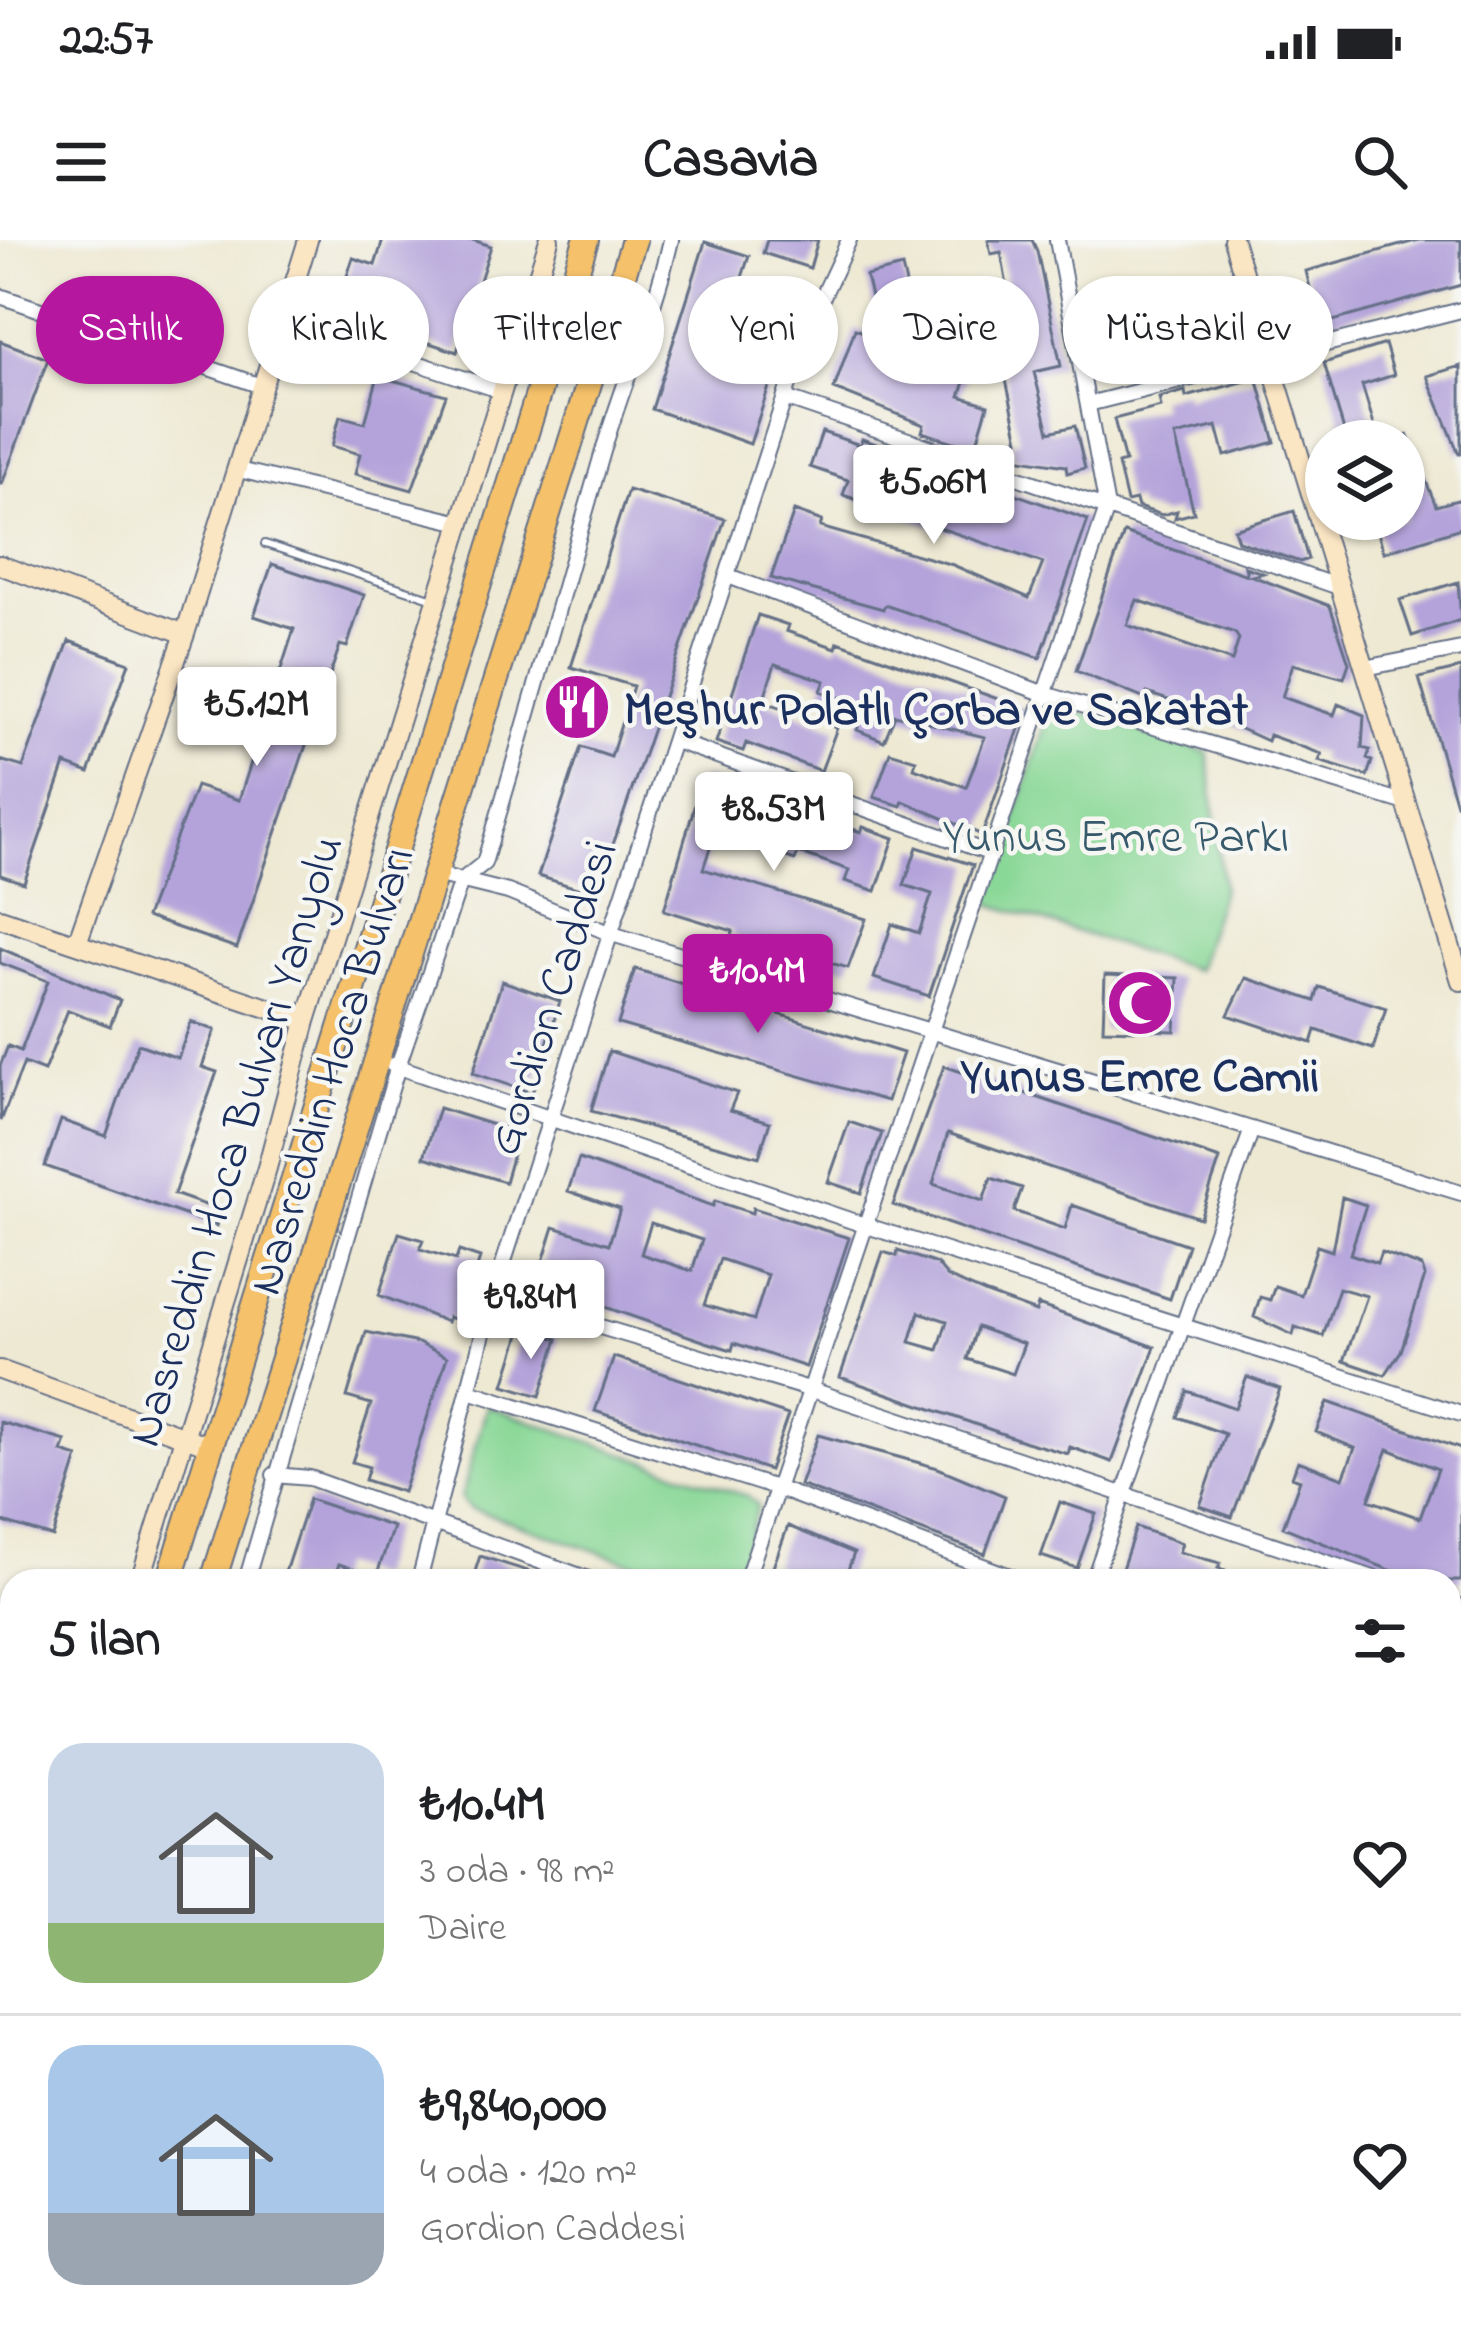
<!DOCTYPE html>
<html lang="tr">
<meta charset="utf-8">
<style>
:root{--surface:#fff;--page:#f2f2f2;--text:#202124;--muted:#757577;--line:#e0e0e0;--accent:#b5179e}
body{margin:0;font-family:"Indie Flower",sans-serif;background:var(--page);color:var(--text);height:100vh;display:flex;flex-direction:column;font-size:45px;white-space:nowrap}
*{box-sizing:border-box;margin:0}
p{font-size:39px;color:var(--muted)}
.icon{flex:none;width:66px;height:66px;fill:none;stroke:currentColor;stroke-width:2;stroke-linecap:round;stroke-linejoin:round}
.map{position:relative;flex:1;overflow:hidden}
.drawer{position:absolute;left:0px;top:1329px;width:1461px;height:771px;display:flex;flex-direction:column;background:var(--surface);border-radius:36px 36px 0 0;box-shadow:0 3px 9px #0004}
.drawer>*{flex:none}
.top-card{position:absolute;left:36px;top:36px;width:1389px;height:108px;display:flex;gap:24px}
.tools{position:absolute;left:1305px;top:180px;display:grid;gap:24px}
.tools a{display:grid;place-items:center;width:120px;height:120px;border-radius:50%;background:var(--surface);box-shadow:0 3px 9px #0004;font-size:60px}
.price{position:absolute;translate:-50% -102px;padding:0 27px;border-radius:12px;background:#fff;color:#222;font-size:39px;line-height:78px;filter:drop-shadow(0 3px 6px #0008)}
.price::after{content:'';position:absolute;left:50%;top:72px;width:36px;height:27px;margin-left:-18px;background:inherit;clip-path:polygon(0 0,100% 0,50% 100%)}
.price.on{background:var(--accent);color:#fff}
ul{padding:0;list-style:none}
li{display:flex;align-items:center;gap:36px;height:300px;padding:0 48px}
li+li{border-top:3px solid var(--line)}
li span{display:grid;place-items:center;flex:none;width:336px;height:240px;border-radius:36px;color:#555}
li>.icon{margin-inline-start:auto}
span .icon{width:144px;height:144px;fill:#fffc;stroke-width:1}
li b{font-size:51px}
h2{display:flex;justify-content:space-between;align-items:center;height:144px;padding:0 48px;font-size:51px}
.tag{padding:0 42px;border-radius:54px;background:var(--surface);box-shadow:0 3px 9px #0004;font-size:42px;line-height:108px}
.tag.on{background:var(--accent);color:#fff}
.status{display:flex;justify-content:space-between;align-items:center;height:84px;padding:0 60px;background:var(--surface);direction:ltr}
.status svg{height:33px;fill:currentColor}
header{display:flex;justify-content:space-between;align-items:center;height:156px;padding:0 48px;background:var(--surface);font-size:54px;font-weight:700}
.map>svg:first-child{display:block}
.green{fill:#8ad897;stroke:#52847a;stroke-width:3}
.building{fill:#b3a3da;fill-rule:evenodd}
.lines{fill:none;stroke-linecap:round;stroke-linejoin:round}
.lane-casing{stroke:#657087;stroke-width:10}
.street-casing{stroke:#657087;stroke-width:18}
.secondary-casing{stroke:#657087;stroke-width:22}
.highway-casing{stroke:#657087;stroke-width:28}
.lane{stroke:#fff;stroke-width:6}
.street{stroke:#fff;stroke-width:14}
.secondary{stroke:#fbe6c4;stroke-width:18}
.highway{stroke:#f5c16b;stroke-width:24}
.labels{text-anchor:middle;stroke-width:9;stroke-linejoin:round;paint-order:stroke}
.poi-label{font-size:48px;font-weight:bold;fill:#1b2f5e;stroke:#f6f6f2;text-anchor:start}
.park-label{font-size:48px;fill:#37596c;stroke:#f6f6f2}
.street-label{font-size:48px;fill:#1b2f5e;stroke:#f6f6f2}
</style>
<div class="status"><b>22:57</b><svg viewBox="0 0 49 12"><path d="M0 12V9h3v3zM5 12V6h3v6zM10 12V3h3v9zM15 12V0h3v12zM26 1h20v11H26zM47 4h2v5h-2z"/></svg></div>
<header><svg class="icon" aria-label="menu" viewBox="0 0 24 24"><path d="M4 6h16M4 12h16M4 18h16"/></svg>Casavia<svg class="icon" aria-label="search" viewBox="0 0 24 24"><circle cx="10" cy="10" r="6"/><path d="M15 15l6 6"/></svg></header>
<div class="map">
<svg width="1461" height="2098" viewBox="0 0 1461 2098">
<rect width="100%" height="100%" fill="#f6f6f2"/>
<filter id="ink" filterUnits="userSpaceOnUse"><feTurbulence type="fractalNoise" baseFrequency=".00833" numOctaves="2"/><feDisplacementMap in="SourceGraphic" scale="24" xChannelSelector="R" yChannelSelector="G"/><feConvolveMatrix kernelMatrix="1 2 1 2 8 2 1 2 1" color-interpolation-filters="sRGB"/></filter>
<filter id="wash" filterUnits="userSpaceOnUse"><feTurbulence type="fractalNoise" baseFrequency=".004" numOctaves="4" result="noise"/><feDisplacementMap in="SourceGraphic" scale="48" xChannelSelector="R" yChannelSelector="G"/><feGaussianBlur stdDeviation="2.7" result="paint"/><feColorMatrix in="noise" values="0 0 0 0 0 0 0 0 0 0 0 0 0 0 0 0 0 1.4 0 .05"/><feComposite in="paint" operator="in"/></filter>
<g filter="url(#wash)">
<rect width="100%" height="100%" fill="#eee9d3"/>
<path class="green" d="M1052,463L1208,513L1223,647L1196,730L987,663Z
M487,1166L747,1256L758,1265L737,1341H685L469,1268L461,1259Z"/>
<g id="blocks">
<path class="building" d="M383,0H473L491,6L457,112L335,72L353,18L375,25Z
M767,0H818L810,28L763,13Z
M988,0H1032L1037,11L1061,126L1034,132L1049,192L1075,186L1085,228L1067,233L1066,226L1015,218L1011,202L1019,200L989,61L1009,57L1001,12L991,14Z
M1419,0H1461V45L1319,85L1306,31Z
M705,2L749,16L730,74L787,93L750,204L652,169Z
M902,27L910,61L874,69L866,36Z
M855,89L907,107L911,97L973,120L960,156L988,165L975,209L922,192L924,185L834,149Z
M0,101L48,119L2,244H0Z
M1385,104L1394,135L1362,145L1379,201H1347L1324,123Z
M1461,126V214H1459L1427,136Z
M378,136L446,155L412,250L355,234L360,214L332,206L340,176L365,183Z
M1257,138L1275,202L1225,216L1217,186L1175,196L1194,273L1175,278L1177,271L1162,275L1138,267L1136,260L1127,262L1118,224L1125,222L1114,179L1161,167L1159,158L1185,151L1186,157Z
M822,192L860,205L862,199L1088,280L1040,418L885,365L883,369L771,338L794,271L822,281L820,287L953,325L1029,358L1043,323L843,255L848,240L810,227Z
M1407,194L1436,266L1461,259V288L1384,312L1376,287L1404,279Z
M628,250L725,279L596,654L538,636L581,507L611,517L633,446L571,427Z
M1294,271L1308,319L1300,322L1238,301L1234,289Z
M1124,293L1247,335L1245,327L1263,333L1252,336L1330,366L1349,423L1344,438L1293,424L1282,457L1334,475L1338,464L1364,475L1362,508L1370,510L1367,519L1372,521L1367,536L1319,521L1322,514L1269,495L1267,501L1201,471L1147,453L1145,459L1076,431ZM1137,360L1235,393L1239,399L1232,421L1127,385Z
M272,324L364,355L347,407L340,405L237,708L146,677L196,546L239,560L294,389L254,376Z
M1458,342L1461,380L1412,396L1400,360Z
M758,375L788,385L786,391L836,408L838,402L1026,469L982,595L903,561L901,566L874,557L890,512L916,520L914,528L966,547L985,497L895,475L884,501L857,490L866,467L821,451L825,441L775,424L763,461L837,488L821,531L746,503L743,511L716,502Z
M69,401L129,423L89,533L65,524L24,643L0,635V520L23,527Z
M1461,428V563L1456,564L1419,438Z
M703,537L780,565L783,558L813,569L811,575L861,592L863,587L894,598L876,651L845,641L849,630L798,612L795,620L764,609L767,601L718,584L703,629L866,679L848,728L762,703L761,707L732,696L733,691L664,670Z
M917,607L973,625L929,756L874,738L892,684L919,693L932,654L904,645Z
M0,708L120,760L110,786L68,770L44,831L24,823L1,881L0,826L8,806L21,811L48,741L0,723Z
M635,729L903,813L887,861L618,784Z
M1105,735L1178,738L1175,791L1103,789Z
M1246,738L1315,761L1319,747L1386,768L1373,809L1316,790L1312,803L1228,775Z
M502,741L560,761L532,853L473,833Z
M191,782L215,790L202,827L217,832L174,954L222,971L216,986L45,926L61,880L106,896L138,804L178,818Z
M609,811L737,853L730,870L770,882L759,917L591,871Z
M944,826L1220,919L1200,978L948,893L933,944L983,961L991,938L1022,948L1014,971L1065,989L1072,965L1188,1005L1170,1059L893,965Z
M439,868L519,893L505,942L424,917Z
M849,882L882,893L861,953L828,942Z
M579,919L713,966L715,961L752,973L753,968L849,998L806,1127L734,1103L732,1110L706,1102L536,1043L554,987L609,1004L620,969L568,951ZM651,983L702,1000L692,1031L641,1014ZM720,1019L768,1035L754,1080L704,1065Z
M1342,957L1366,965L1350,1014L1377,1023L1381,1012L1422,1027L1425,1036L1401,1111L1385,1135L1344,1121L1367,1056L1339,1048L1323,1096L1295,1087L1293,1095L1254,1077L1260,1057L1270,1060L1275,1046L1301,1055L1317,1006L1332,1011Z
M399,993L423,1000L420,1009L456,1020L459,1011L480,1018L460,1081L448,1077L447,1082L379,1055Z
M898,1011L937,1024L948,1037L987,1054L1036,1072L1038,1065L1155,1107L1112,1222L1070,1207L1068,1214L1026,1202L840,1137L883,1012L897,1016ZM919,1072L947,1081L938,1110L910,1102ZM977,1087L1024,1104L1013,1134L967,1119Z
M522,1088L558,1099L540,1156L504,1145Z
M366,1092L418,1103L447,1117L403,1252L365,1240L369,1227L352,1222L371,1164L347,1157Z
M614,1117L788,1175L769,1230L595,1171Z
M1247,1137L1280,1149L1232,1277L1200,1266L1225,1194L1178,1177L1187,1151L1235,1168Z
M1328,1162L1461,1209V1341H1417L1283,1287L1300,1240L1292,1237L1298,1221L1343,1238L1355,1208L1316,1192ZM1388,1209L1438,1229L1420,1278L1369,1260Z
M0,1182L66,1201L62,1212L78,1217L53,1297L0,1281Z
M818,1195L938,1228L1005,1256L985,1314L800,1245Z
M309,1259L393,1287L376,1337L339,1324L333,1341H282Z
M1060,1262L1096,1274L1077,1328L1041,1316Z
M788,1286L854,1313L844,1341H768Z
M1136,1287L1182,1303L1179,1312L1220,1323L1218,1328L1250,1341H1118Z
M480,1316L550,1338L549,1341H472Z"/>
</g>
</g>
<g filter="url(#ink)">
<use href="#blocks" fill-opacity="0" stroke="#657087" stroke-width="3"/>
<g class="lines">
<g class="lane-casing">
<path id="lane" d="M265,304L434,359
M0,1439L12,1442"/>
</g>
<g class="street-casing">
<path id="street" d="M0,56L264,147
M284,79L502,151
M785,158L1339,347
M1088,164L1461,70
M239,230L461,283
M728,336L1045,454L1406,563
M1365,428L1461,409
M675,501L992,614
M435,634L508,652L612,694L1461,953
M393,825L867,986L1461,1174
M493,1055L812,1150L1382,1341
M469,1151L779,1249L1023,1341
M274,1235L310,1238L594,1341
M246,1341L398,826L461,641L484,623C525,488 562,353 601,218C622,144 654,75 671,0
M419,1341L493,1055L805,95L849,0
M746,1341L1107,268L1057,0
M1093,1341L1252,889
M1449,1363L1461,1367
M1449,1482L1461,1486
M0,1572L12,1576
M1449,1624L1461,1627
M0,1645L12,1649
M1449,1708L1461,1662
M6,2098L12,2084
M169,2098L173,2088
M524,2098L527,2088
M651,2098L654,2088
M761,2098L764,2088
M886,2098L889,2088
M1028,2098L1030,2088
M1181,2098L1183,2088"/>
</g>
<g class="secondary-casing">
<path id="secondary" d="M1233,0L1461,741
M0,325L185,394
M0,678L306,781
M77,703L185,394L308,0
M0,1130L212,1207
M140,1341L267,928L306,781L549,0
M0,1598L12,1603
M0,1621L12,1625
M0,1789L12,1751
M1341,2088L1368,2098
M1440,2088L1461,2093"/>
</g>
<g class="highway-casing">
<path id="highway" d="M169,1341L586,0
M213,1341L634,0
M0,1882L12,1843
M0,2022L12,1983"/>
</g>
<use href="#lane" class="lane"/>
<use href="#street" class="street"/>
<use href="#secondary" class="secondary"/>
<use href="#highway" class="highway"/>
</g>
</g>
<defs>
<g id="restaurant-disc" transform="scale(3.45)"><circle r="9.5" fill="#b5179e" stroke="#f6f6f2"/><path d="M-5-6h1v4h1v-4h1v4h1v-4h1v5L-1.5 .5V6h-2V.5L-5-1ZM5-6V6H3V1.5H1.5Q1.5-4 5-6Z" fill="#fff"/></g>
<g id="mosque-disc" transform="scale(3.45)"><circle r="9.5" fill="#b5179e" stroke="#f6f6f2"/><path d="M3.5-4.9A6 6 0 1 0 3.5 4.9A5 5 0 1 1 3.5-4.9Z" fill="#fff"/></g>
</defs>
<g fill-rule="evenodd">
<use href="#restaurant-disc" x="577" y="467"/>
<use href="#mosque-disc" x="1140" y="763"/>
</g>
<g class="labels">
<g class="poi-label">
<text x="624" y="484">Meşhur Polatlı Çorba ve Sakatat</text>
<text x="1140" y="851" text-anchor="middle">Yunus Emre Camii</text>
</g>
<g class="park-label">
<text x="1116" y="611">Yunus Emre Parkı</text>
</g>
<g class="street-label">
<text transform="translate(550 757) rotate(-72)" y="17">Gordion Caddesi</text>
<text transform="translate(329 830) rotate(-73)" y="17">Nasreddin Hoca Bulvarı</text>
<text transform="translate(233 900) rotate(-73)" y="17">Nasreddin Hoca Bulvarı Yanyolu</text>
</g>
</g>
</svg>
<div class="tools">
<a><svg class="icon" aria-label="layers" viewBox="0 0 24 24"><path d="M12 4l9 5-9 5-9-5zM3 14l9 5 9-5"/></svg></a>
</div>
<b class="price" style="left:934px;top:307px">₺5.06M</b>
<b class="price" style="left:257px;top:529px">₺5.12M</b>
<b class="price" style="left:774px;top:634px">₺8.53M</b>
<b class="price on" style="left:758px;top:796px">₺10.4M</b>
<b class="price" style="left:531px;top:1122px">₺9.84M</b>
<div class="top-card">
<a class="tag on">Satılık</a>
<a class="tag">Kiralık</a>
<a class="tag">Filtreler</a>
<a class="tag">Yeni</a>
<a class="tag">Daire</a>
<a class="tag">Müstakil ev</a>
</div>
<section class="drawer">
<h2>5 ilan<svg class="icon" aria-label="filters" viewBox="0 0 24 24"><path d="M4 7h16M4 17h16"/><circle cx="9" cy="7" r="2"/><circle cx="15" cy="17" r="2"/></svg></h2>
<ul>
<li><span style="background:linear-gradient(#c9d6e8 75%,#8fb573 0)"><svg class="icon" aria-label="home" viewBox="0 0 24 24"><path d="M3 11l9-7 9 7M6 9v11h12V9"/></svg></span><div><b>₺10.4M</b><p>3 oda · 98 m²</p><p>Daire</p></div><svg class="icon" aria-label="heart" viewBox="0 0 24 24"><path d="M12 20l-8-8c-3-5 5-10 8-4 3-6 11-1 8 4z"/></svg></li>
<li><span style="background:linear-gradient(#a9c7e8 70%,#9aa5b1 0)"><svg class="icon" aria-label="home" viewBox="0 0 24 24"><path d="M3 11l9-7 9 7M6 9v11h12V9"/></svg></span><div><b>₺9,840,000</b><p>4 oda · 120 m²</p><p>Gordion Caddesi</p></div><svg class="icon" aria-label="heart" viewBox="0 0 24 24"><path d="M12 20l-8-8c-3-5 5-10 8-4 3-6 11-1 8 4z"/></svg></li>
</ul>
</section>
</div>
